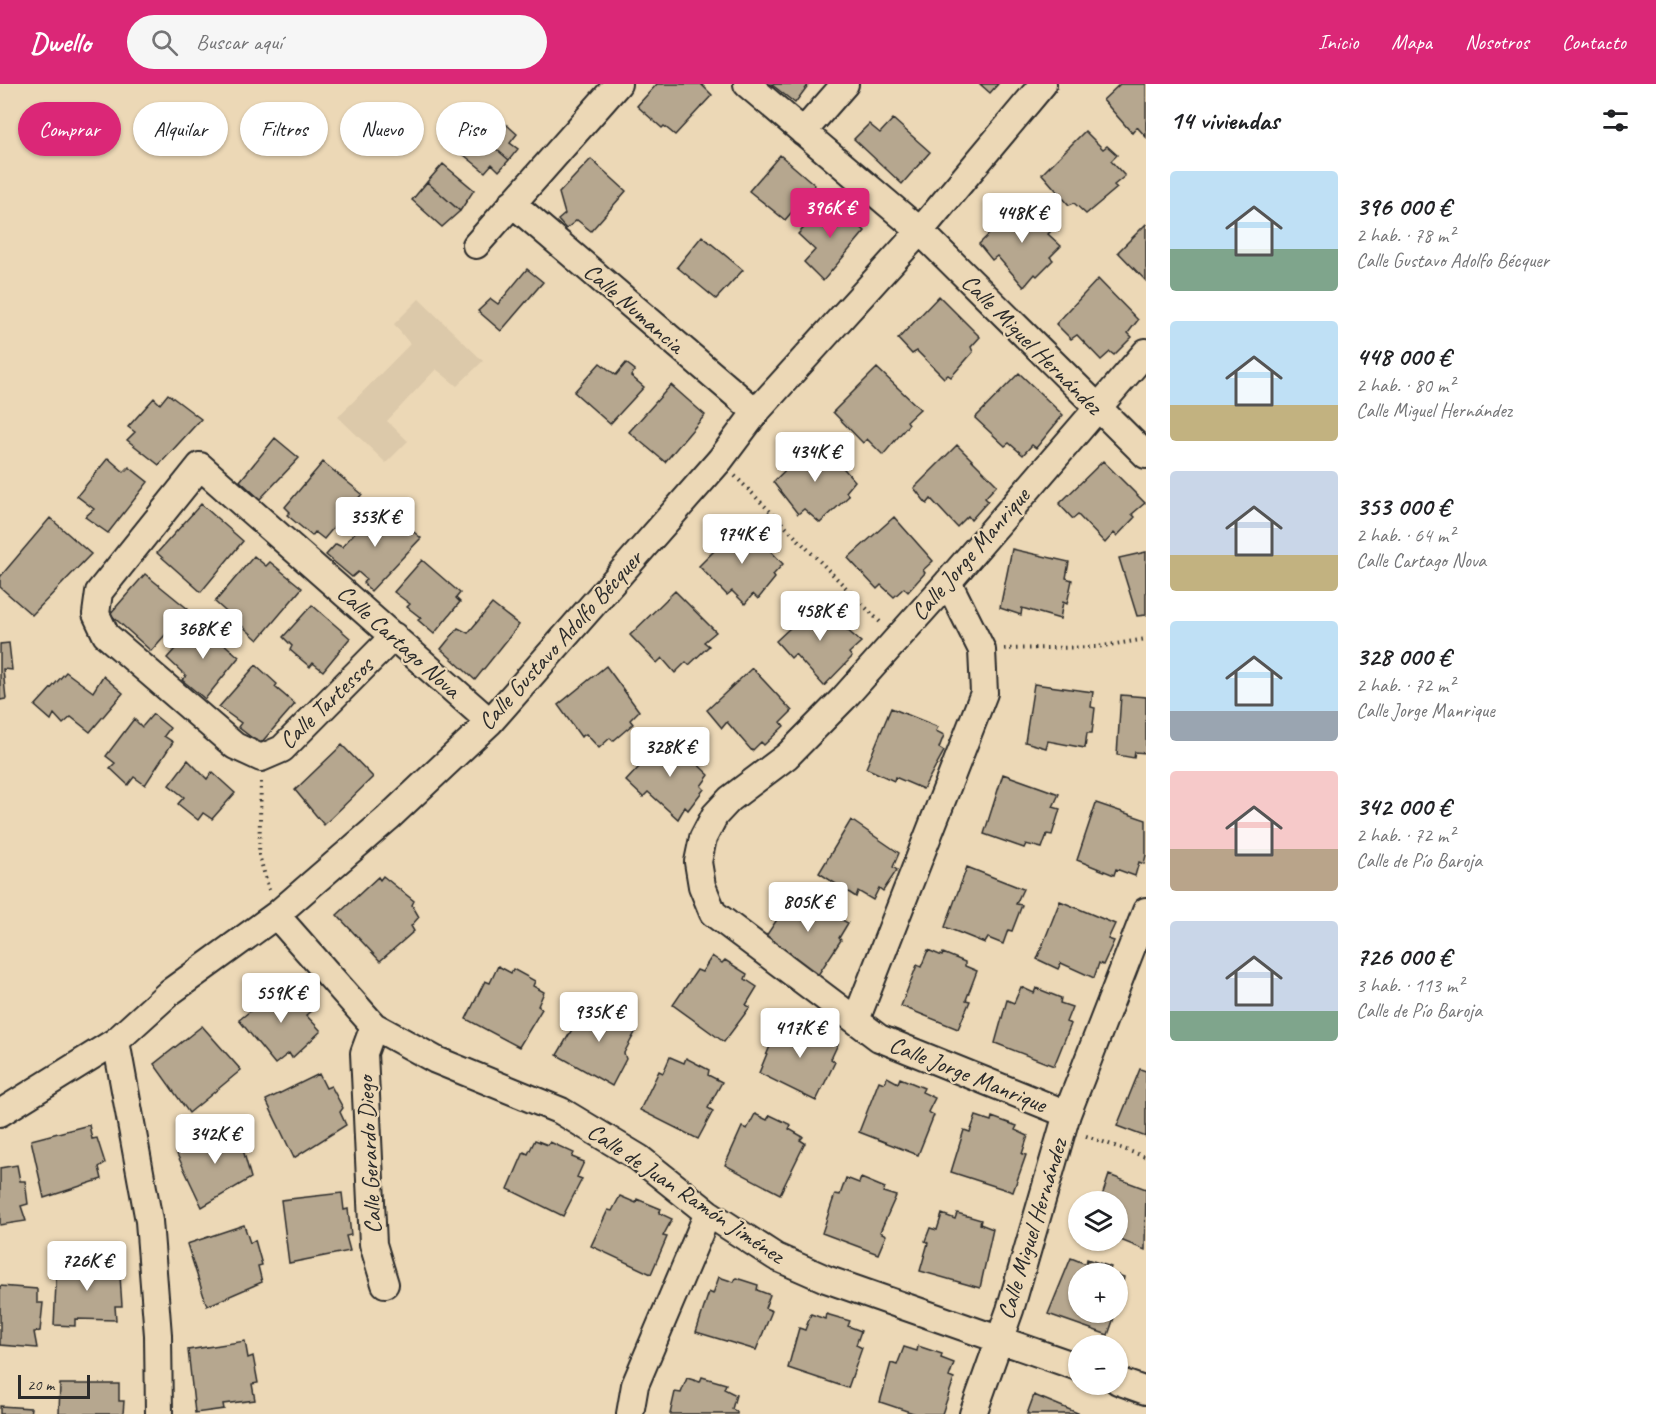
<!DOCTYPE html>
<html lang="es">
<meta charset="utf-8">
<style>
:root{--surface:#fff;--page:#f6f6f6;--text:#202124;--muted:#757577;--accent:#db2777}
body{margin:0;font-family:Caveat,sans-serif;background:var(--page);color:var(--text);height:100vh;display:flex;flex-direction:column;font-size:22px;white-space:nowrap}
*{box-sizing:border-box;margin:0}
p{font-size:20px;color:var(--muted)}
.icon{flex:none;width:33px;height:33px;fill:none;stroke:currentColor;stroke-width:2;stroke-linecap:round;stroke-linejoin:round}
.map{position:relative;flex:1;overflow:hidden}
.side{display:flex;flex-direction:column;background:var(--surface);width:510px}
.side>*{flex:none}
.top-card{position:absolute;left:18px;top:18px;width:570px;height:54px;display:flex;gap:12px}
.fabs{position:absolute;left:1068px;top:1107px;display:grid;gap:12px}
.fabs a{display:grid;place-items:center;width:60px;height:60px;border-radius:50%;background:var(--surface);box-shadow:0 2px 4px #0004;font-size:30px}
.scale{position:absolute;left:18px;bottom:15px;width:72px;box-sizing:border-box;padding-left:6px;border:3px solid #2b2b2b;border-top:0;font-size:16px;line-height:21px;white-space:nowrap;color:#2b2b2b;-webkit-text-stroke:4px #ecd8b6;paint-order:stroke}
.price{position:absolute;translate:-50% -51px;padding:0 14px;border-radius:6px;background:#fff;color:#222;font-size:20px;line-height:39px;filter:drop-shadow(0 2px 3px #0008)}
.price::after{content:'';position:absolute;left:50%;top:36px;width:18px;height:14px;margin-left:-9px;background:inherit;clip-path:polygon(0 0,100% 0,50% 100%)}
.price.active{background:var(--accent);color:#fff}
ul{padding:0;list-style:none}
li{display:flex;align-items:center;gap:18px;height:150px;padding:0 24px}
li span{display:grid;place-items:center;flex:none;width:168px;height:120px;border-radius:6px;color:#555}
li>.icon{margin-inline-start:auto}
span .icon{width:72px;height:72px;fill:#fffc;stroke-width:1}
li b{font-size:26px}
h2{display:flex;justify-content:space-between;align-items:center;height:72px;padding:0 24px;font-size:26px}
.tag{padding:0 21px;border-radius:27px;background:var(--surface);box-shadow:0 2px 4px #0004;font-size:21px;line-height:54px}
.tag.active{background:var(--accent);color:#fff}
header{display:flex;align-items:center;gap:36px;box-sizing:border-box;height:84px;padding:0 30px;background:var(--accent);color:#fff}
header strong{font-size:28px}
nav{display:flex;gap:33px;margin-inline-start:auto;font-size:21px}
.search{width:420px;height:54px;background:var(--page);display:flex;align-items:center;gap:15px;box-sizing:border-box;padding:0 21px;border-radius:33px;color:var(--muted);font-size:22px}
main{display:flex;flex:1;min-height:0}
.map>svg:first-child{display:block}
.built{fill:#dcc9aa}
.building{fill:#b6a78f;stroke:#2b2b2b;stroke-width:1.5}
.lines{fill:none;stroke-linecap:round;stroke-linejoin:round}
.minor-casing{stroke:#2b2b2b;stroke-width:30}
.path{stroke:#2b2b2b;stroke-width:4;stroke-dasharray:1.5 4.5;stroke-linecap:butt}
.minor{stroke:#ecd8b6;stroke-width:26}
.labels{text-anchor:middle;stroke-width:4.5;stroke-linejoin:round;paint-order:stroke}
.street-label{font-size:24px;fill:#2b2b2b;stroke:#ecd8b6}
</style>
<header>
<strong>Dwello</strong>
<div class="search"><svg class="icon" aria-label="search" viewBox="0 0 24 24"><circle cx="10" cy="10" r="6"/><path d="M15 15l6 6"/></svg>Buscar aquí</div>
<nav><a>Inicio</a><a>Mapa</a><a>Nosotros</a><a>Contacto</a></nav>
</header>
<main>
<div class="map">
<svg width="1146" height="1330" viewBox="0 0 1146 1330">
<rect width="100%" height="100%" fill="#ecd8b6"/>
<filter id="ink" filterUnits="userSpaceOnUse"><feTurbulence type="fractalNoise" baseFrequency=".0167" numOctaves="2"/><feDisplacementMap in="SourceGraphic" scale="12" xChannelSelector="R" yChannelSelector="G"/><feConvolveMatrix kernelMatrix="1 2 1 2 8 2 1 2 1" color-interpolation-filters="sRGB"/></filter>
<g filter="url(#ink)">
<path class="built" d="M419,215L483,277L457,302L436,285L387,337L408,357L386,379L338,333L410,260L394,240Z"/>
<path class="building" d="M657,0H701L712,11L675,51L664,42L662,44L637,22Z
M771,0H809L795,19Z
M980,0H998L990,9Z
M1120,0H1146V53L1137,43L1132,49L1103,16Z
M488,24L517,50L510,59L518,65L509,76L466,39L473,30L479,35Z
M893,35L930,68L902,100L854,55L869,40L880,49Z
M466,39L509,76L499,87L492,80L485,88L454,63L463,53L458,48Z
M1085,47L1103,65L1107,62L1117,71L1111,77L1125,92L1114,101L1117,104L1086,130L1074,119L1069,121L1042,90Z
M780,71L815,101L785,136L749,107Z
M591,75L626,107L591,147L577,136L566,145L558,136L565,130L559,109Z
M443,80L474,106L460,127L427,98Z
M427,98L460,127L442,143L412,116Z
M829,118L837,125L840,124L865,147L823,197L804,178L815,166L798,150Z
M1022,118L1051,147L1048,150L1061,162L1050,173L1053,176L1037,192L1035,190L1024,203L997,172L992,176L979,160Z
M1146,140V197L1118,168Z
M702,152L743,186L716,215L677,183Z
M527,185L543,198L501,247L478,227L491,215L498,220Z
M1098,195L1138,236L1128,249L1132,253L1114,271L1110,268L1101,276L1077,251L1071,255L1056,240Z
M939,212L980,253L971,263L973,268L951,293L948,291L944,294L917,267L912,270L898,255Z
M600,279L616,291L626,279L635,286L631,292L644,303L610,340L574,308Z
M877,284L920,325L907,337L909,340L883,371L867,355L863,359L833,328Z
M1019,289L1063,331L1036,364L1032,361L1023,371L1009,359L1005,362L975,334Z
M671,301L705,331L665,378L629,348Z
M168,310L201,335L159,381L127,356L135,348L128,343L154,314L160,320Z
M275,354L299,374L260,415L240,397Z
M817,355L855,397L846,408L849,412L820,439L804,425L798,430L773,398Z
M957,361L997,401L985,414L988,417L971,436L968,432L957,443L931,415L927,420L914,404Z
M108,374L124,388L129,383L148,398L108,449L85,433L94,425L77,412Z
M1103,377L1145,419L1132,430L1135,433L1117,452L1114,449L1105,459L1078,431L1073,435L1059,420Z
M323,378L362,410L324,455L315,448L312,452L287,431L290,428L285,423Z
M201,420L243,457L201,508L157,469Z
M377,423L390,435L392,430L421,454L371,507L363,499L366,495L358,488L352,493L326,471L336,460L342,463Z
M894,433L933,477L923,486L925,489L908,508L904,504L894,513L881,501L877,505L848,474Z
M50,434L91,470L32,531L0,503V493Z
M743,438L783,480L773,491L775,494L758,515L753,510L745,520L732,507L727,511L699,482Z
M1012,465L1069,478L1066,494L1072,496L1067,520L1063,518L1060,535L1022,524L1021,531L1000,524Z
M1146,468V531L1137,532L1119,474Z
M254,472L266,482L270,478L302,504L258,556L215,518Z
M422,476L460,509L456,514L460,518L434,550L418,536L421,534L407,523L410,520L394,508Z
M145,490L188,525L151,567L110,530Z
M675,507L716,548L704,558L709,562L689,581L686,578L675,589L662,574L657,579L630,551Z
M821,515L849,542L846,545L861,558L849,569L852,573L824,602L795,570L791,574L776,557Z
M492,520L519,541L475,596L441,565L458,544L468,549Z
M312,521L350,554L323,587L313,579L310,583L290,566L292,562L283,553Z
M199,538L239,573L205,615L182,596L186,592L167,574Z
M9,559L12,586L3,585L6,615L0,616V560Z
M256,581L277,600L275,603L295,620L260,660L238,643L241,639L219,623Z
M606,582L639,627L630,636L633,640L613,657L610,654L599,664L586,650L581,653L558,621Z
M752,584L792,627L781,638L784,642L764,661L761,658L752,667L727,638L722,644L707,626Z
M66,588L93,608L103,592L123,609L90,648L71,633L63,640L54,630L51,636L35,622Z
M1034,600L1093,608L1091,623L1095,624L1092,649H1087L1085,664L1048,657L1046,664L1025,658Z
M1121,611L1146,613V669L1135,668L1134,674L1117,671Z
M891,624L938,643L936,647L944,651L939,664L944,667L923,705L895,693L894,697L866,684Z
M153,630L170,644L164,652L173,658L145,701L134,693L128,701L110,684L115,679L106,672L134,635L142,643Z
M668,652L709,691L701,702L704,705L688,726L685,723L678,735L648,708L643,713L626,697Z
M342,661L373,693L324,741L295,706Z
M188,676L207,695L212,688L235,709L212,735L203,729L198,736L178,720L184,713L169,701Z
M1003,690L1059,710L1053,723L1060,725L1052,751L1047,750L1042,764L1026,760L1024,764L984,750Z
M1096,719L1146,736V771L1144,780L1139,778L1135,792L1116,785L1114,791L1077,776Z
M851,736L899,769L893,783L897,786L883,807L879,804L873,816L858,807L856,813L819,789Z
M967,783L1023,805L1016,820L1022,821L1012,847L1008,846L1003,860L988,854L985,859L945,843Z
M383,792L414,817L412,821L419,833L411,842L414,847L380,877L337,831L378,793L380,796Z
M805,808L815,816L817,812L839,828L836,833L848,839L839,854L841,856L816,894L764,855L788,819L794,823Z
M1060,817L1115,840L1108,855L1114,857L1103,881L1099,879L1094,894L1061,879L1058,885L1037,875Z
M928,866L942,872L943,869L965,878V882L977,887L966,916L970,917L958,945L901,922L917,881L921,883Z
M712,872L722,879L725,876L747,890L745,895L757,903L746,921L750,923L724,958L673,921L697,886L702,888Z
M498,882L511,889L513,885L535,897L533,902L544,908L538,922L542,925L519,963L466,935L485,897L490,899Z
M288,897L312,926L306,931L321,947L292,974L289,969L275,980L239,936Z
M1021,903L1034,909L1036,904L1061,914L1060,919L1072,923L1066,938L1071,940L1054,982L995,959L1007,916L1014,919Z
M588,918L599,925L603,923L608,926V923L627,933L624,937L637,945L624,969L626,975L612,1002L557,971Z
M789,936L803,943L805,938L827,949L824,954L838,960L831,975L835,978L816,1017L759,989L775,950L781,954Z
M202,942L241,986L189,1029L154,980Z
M670,973L684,979L686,974L709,986L708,991L722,998L708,1024L713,1027L698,1055L640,1026L659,987L663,989Z
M1140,985L1146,987V1053L1117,1042Z
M319,990L326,1004L331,1002L343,1024L340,1028L346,1041L294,1074L266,1016Z
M887,993L898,999L900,994L924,1004L922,1008L935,1014L928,1028L934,1031L918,1071L859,1048L879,997L884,999Z
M755,1030L767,1036L770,1031L791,1041L789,1045L803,1053L800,1056L805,1059L780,1110L725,1081L742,1043L747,1045Z
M976,1032L991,1037L992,1033L1017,1042L1015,1046L1028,1052L1022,1070L1026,1071L1013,1108L951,1088L964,1046L970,1048Z
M89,1041L92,1055L97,1054L105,1079L99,1083L102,1095L44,1114L31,1056Z
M231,1043L235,1057L240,1055L251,1094L202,1123L175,1066Z
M535,1056L548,1061L550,1058L574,1069L572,1073L584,1078L577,1093L582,1095L563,1132L508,1105L524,1068L528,1070Z
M17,1081L20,1097H25L28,1120L21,1122L26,1137L0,1141V1084Z
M1109,1091L1146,1105L1145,1166L1118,1155V1118H1100Z
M846,1094L859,1099L861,1094L885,1104L883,1108L896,1112L880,1148L886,1151L878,1170L822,1149L835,1110L840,1111Z
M342,1109L344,1126L348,1125L351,1151L346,1152L350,1167L289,1179L281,1116Z
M620,1112L636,1119L637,1115L661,1125L659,1129L672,1135L663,1152L667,1153L651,1190L591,1162L608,1126L612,1127Z
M957,1129L981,1136L980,1140L993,1145L980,1204L920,1187L928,1159L925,1157L930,1144L937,1146L942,1130L955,1135Z
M244,1141L250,1159L255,1156L262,1181L258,1182L262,1198L207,1222L187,1160Z
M1071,1174L1086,1180L1087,1175L1111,1183L1109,1188L1114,1190H1078V1228H1116L1108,1251L1048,1230Z
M116,1176V1192H120L122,1222H115L116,1236L75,1235V1242L54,1241L57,1178Z
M1118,1191L1124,1193L1118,1223Z
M719,1193L734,1198L736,1194L758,1201L757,1206L770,1211L765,1224L772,1227L756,1266L696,1248L709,1208L713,1210Z
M0,1202L37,1205V1219H43L40,1247L34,1248L37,1264L0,1261Z
M811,1230L825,1235L826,1230L850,1237L848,1242L861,1247L856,1261L862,1264L848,1304L788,1284L799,1244L805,1246Z
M245,1257L248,1274L253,1272L258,1299L252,1300L255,1316L223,1320L224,1325L195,1329L188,1266Z
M918,1262L942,1270L941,1274L954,1279L949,1293L954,1295L942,1330H916L880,1318L891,1279L897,1281L904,1263L917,1267Z
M702,1293L726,1300L724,1305L736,1311L732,1325L737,1328V1330H670L675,1308L681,1309L687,1294L700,1298Z
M60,1300H119V1317H124L123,1330H59Z
M1034,1311L1080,1330H1027Z
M0,1322L31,1324L30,1330H0Z"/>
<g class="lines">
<g class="minor-casing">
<path id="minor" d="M747,0L920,147L1146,371
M803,48L845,0
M512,119L756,328
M476,161L618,0
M394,552L282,665L261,674L235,662L106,551L96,530L99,508L200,382L490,638
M276,831L374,942L436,976L561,1027L639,1074L708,1129L776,1173L826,1195L1078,1283
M856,936L984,609L982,566L948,498
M374,942L364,969L373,1160L385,1200
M116,957L149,1137L158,1251L159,1330
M0,1029L116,957L170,908L276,831L388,734L490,638L720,376L756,328L920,147L1043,0
M1067,1030L879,954L713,829L702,802L698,778L703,754L715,731L730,715L787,672L844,614L948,498L1146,268
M1118,1297L1146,1307
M630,1330L635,1301L708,1129
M973,1330L1010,1226L1067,1030L1146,827"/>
</g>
<path class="path" d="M735,392L880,538
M1004,565L1097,563L1146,555
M261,698L259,771L269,806
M1086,1052L1146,1073"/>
<use href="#minor" class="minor"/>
</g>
</g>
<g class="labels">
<g class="street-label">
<text transform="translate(634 224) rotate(41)" y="8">Calle Numancia</text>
<text transform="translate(1032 260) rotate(45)" y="8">Calle Miguel Hernández</text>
<text transform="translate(970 470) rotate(-49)" y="8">Calle Jorge Manrique</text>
<text transform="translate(560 556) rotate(-48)" y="8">Calle Gustavo Adolfo Bécquer</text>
<text transform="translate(399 557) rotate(42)" y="8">Calle Cartago Nova</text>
<text transform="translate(326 619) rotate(-44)" y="8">Calle Tartessos</text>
<text transform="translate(968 990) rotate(22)" y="8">Calle Jorge Manrique</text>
<text transform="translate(369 1071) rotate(-93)" y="8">Calle Gerardo Diego</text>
<text transform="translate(686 1109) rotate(34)" y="8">Calle de Juan Ramón Jiménez</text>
<text transform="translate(1032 1145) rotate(-73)" y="8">Calle Miguel Hernández</text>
</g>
</g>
</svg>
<div class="fabs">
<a><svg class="icon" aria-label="layers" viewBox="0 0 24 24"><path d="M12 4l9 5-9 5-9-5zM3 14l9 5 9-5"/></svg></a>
<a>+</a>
<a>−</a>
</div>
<div class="scale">20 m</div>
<b class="price active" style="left:830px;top:155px">396K €</b>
<b class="price" style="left:1022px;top:160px">448K €</b>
<b class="price" style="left:815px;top:399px">434K €</b>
<b class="price" style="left:375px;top:464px">353K €</b>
<b class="price" style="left:742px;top:481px">974K €</b>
<b class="price" style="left:820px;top:558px">458K €</b>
<b class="price" style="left:203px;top:576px">368K €</b>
<b class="price" style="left:670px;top:694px">328K €</b>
<b class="price" style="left:808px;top:849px">805K €</b>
<b class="price" style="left:281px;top:940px">559K €</b>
<b class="price" style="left:599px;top:959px">935K €</b>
<b class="price" style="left:800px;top:975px">417K €</b>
<b class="price" style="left:215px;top:1081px">342K €</b>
<b class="price" style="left:87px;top:1208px">726K €</b>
<div class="top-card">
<a class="tag active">Comprar</a>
<a class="tag">Alquilar</a>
<a class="tag">Filtros</a>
<a class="tag">Nuevo</a>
<a class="tag">Piso</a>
</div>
</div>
<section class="side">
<h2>14 viviendas<svg class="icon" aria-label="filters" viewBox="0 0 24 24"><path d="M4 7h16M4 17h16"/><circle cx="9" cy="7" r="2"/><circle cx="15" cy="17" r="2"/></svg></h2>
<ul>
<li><span style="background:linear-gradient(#bfe0f5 65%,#7fa58c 0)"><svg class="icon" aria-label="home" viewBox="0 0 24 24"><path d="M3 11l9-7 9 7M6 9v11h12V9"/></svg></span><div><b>396 000 €</b><p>2 hab. · 78 m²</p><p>Calle Gustavo Adolfo Bécquer</p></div></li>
<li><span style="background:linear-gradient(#bfe0f5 70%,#c2b280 0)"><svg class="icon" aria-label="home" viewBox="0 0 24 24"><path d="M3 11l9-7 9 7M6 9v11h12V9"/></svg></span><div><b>448 000 €</b><p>2 hab. · 80 m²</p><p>Calle Miguel Hernández</p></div></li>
<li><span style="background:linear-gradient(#c9d6e8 70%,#c2b280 0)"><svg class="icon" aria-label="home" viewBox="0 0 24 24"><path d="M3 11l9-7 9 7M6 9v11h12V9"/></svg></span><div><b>353 000 €</b><p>2 hab. · 64 m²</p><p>Calle Cartago Nova</p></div></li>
<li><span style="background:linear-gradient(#bfe0f5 75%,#9aa5b1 0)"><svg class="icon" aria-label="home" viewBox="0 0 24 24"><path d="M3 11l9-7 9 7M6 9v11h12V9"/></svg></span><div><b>328 000 €</b><p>2 hab. · 72 m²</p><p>Calle Jorge Manrique</p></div></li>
<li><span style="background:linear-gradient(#f6c9c9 65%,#b9a48a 0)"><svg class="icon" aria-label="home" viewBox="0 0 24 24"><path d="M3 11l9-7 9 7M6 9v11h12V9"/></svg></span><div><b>342 000 €</b><p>2 hab. · 72 m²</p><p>Calle de Pío Baroja</p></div></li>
<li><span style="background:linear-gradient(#c9d6e8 75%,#7fa58c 0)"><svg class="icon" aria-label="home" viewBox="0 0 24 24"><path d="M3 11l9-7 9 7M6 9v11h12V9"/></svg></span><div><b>726 000 €</b><p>3 hab. · 113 m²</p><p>Calle de Pío Baroja</p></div></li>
</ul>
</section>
</main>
